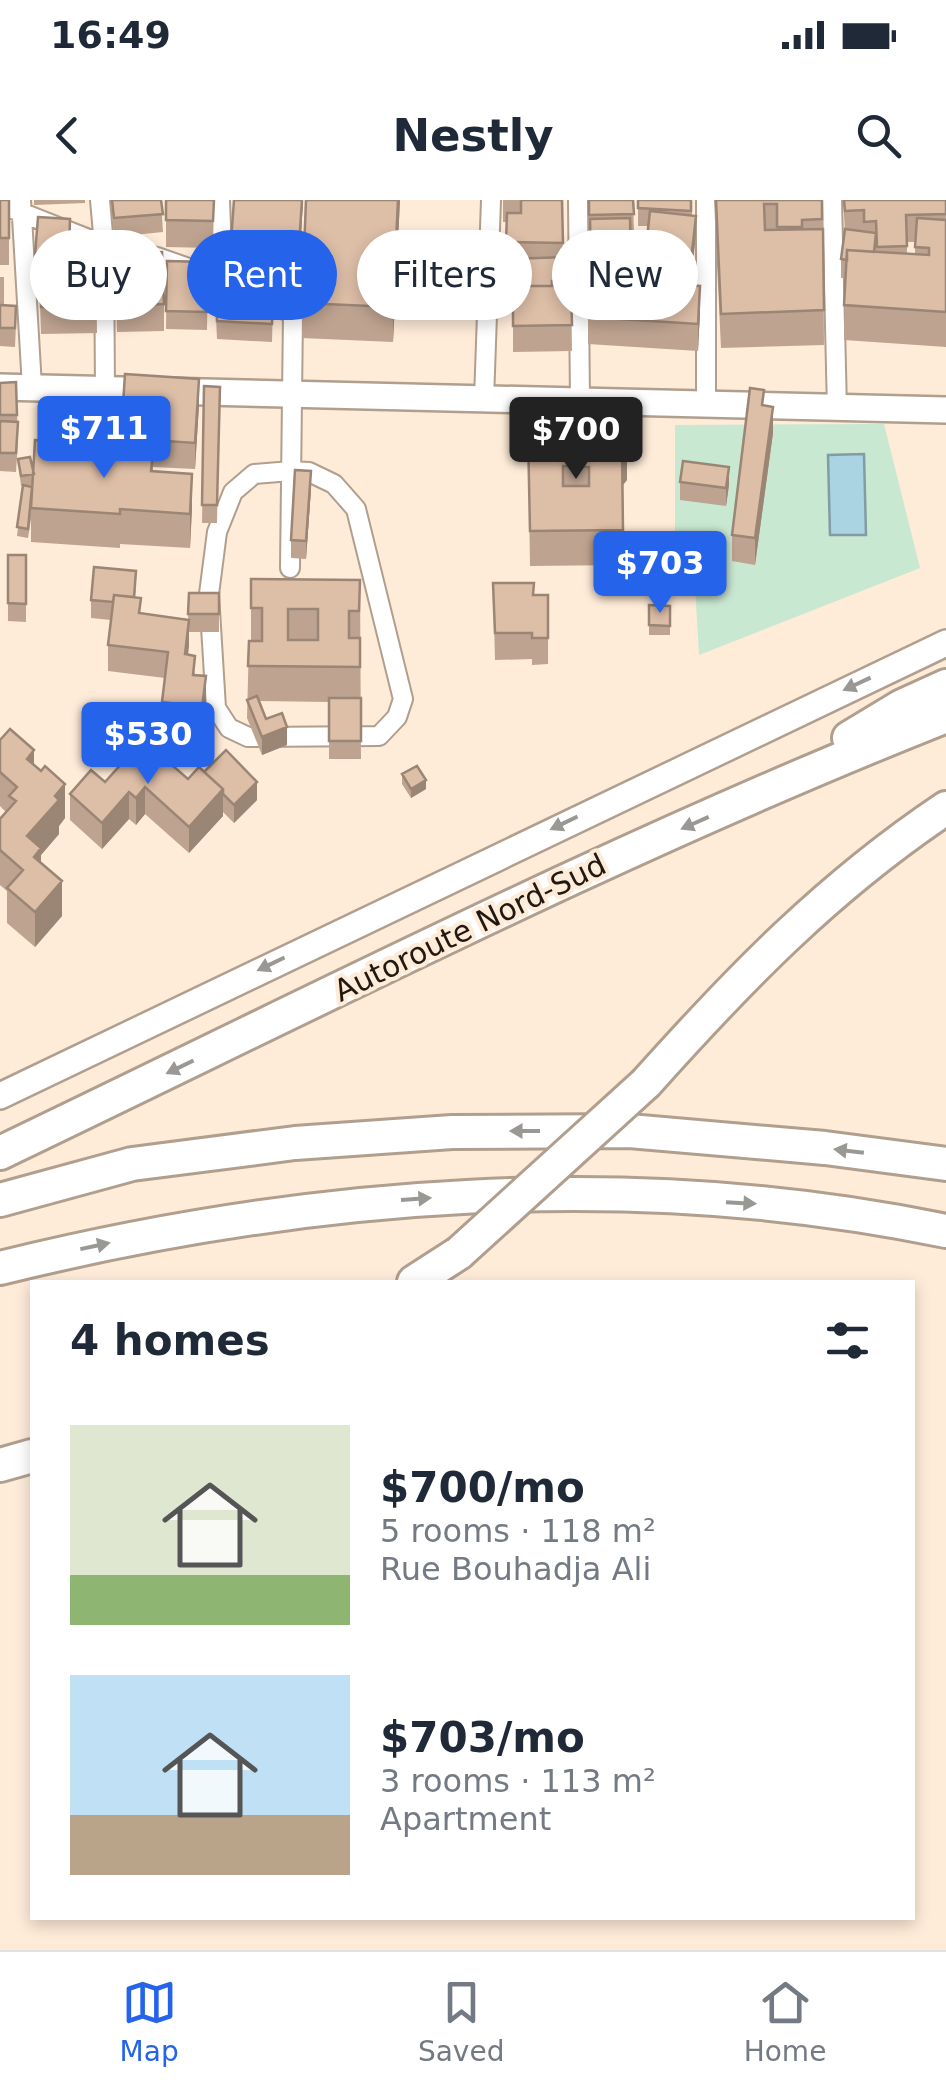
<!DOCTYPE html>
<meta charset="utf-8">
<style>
:root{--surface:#fff;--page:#f2f2f3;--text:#1f2937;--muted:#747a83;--line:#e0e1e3;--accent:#2563eb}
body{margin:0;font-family:"DejaVu Sans",sans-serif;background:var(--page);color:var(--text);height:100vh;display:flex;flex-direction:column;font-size:38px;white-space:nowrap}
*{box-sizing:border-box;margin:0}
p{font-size:32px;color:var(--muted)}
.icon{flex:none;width:55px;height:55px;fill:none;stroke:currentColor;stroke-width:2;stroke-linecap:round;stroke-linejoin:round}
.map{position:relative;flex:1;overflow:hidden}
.sheet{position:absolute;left:30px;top:1080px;width:885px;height:640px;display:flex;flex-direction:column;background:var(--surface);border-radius:0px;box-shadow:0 5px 15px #0003}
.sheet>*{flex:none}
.guide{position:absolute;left:30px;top:30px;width:888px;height:90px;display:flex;gap:20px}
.price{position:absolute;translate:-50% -85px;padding:0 22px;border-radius:10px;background:var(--accent);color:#fff;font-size:32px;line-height:65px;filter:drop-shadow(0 2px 5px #0008)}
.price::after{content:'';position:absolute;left:50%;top:60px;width:30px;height:22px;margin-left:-15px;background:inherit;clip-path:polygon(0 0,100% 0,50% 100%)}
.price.selected{background:#222;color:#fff}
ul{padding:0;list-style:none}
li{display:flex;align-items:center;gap:30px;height:250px;padding:0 40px}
li span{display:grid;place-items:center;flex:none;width:280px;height:200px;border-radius:0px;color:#555}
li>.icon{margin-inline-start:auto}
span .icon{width:120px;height:120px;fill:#fffc;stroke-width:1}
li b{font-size:42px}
h2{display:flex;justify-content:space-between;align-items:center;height:120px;padding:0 40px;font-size:42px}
.pill{padding:0 35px;border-radius:45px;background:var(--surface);box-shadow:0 5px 15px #0003;font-size:35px;line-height:90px}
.pill.selected{background:var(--accent);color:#fff}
.status{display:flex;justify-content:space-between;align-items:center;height:70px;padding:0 50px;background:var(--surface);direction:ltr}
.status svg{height:28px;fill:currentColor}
header{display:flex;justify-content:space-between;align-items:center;height:130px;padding:0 40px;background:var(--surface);font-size:45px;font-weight:600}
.tabs{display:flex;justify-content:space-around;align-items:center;height:140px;border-top:2px solid var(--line);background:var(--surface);font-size:28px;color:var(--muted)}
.tabs a{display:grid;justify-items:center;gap:5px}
.tabs .selected{color:var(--accent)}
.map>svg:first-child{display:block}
.green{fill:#c9e8d1}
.water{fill:#abd4e3;stroke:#819ca4;stroke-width:2.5}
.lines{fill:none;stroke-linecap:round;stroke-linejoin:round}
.street-casing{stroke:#b09f8e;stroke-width:22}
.secondary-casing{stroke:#b09f8e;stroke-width:30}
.highway-casing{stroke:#b09f8e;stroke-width:38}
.street{stroke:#fff;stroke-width:18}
.secondary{stroke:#fff;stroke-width:25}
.highway{stroke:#fff;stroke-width:32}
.highway-bridge-casing{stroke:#b09f8e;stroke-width:38;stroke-linecap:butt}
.highway-bridge{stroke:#fff;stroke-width:32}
.wall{fill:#bea390;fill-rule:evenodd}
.shaded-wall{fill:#9b8575}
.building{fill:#ddbea7;stroke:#9b8575;stroke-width:2.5;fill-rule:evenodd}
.oneway{fill:#9a9894}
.labels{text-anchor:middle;stroke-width:8;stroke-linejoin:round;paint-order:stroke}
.street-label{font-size:30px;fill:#1f1912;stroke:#feebd8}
</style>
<div class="status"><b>16:49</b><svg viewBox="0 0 49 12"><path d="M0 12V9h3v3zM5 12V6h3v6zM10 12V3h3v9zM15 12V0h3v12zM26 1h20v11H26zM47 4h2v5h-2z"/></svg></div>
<header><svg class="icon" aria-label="back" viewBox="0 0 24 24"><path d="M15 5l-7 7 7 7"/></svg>Nestly<svg class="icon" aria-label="search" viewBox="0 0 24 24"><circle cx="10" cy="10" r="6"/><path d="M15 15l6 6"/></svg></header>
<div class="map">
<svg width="946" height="1750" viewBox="0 0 946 1750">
<rect width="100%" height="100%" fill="#feebd8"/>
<path class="green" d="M884,224L920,368L699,455L694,368L675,352V225Z"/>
<path class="water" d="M864,254L866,335H830L828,255Z"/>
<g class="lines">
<g class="street-casing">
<path id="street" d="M21,0L32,187
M100,0L104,45L105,189
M220,0L223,80
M578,0L580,202
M832,0L837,210
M0,4L104,45L157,57L223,80L293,114L290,368
M484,200L491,0
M706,204V0
M291,271L309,272L334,284L356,309L403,499L397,517L379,536L248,537L229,528L216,508L209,394L217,332L233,292L254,274Z"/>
</g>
<g class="secondary-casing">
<path id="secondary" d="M0,187L946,210
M0,896L946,443"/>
</g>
<g class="highway-casing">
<path id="highway" d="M849,538L902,506L946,486
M646,883C740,778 828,687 946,608
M0,953C313,803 623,644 946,516
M0,1000L132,964L295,943L452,932L629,931L825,948L946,964
M0,1068C308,992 633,966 946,1031
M414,1082L459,1053
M0,1265L32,1256"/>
</g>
<use href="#street" class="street"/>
<use href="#secondary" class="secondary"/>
<use href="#highway" class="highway"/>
<g class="highway-bridge-casing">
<path id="highway-bridge" d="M459,1053L646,883"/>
</g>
<use href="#highway-bridge" class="highway-bridge"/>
</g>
<path class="wall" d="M0,0H9V65H0Z
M34,0H85V3L34,5Z
M111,0H161L163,32L114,37Z
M166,0H214L213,48L166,47Z
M303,0L298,86L230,82V84L273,101L272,142L217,139L215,94L230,78V55Z
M306,0H400L393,142L302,138Z
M503,0H562L563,57L568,86H571L572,151L513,152V109H509L508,69L506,68L507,22H503Z
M588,0H633L634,32H630L631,76L591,77Z
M638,0H692V15L696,34L692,70L646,65L648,26H638Z
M714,0H822L823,29L824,145L721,148Z
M843,0H946V147L844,140L846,78H841V59L845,32ZM907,42H915V54H907Z
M69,51H96L97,133L41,134L39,73H35V55Z
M115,53L164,104V131L117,132Z
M167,61L208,62L207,130L166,129Z
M0,77H4V105L16,124L15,147L0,146Z
M700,112L698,151L588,144V117Z
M16,182L18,241L16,272L0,271V183Z
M204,186L220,187L217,323H202Z
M199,205L195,269L153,267V271L192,308L190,348L120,344V348L31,342V319L28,338L17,336L23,285L21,286L18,259L33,271L112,251L120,252Z
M764,205L773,233L755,365L732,361V335Z
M528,234L627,280L623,285V365L530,366Z
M680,282L729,285L726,306L680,300Z
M311,289L306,359L291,358V340Z
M8,355H26V422L8,421Z
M251,379L360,380L361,559H329V502L259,501L266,519L287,545L262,555L247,518L249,441H251Z
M493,383L534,395H548V464L532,465V459L495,460Z
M136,389L135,397L141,414L188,419L189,393H219V432H189L188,455L206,503L202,533L162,528V502L165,478L108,471V445L111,420L91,418V400Z
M649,405L670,406V435H649Z
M0,540L34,565L65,618L59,626V634L41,655V664L62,716L35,747L7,723V691L0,685V619L6,612L0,606Z
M204,572L257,600L234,623L223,612V616L189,653L145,614L136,625L129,619L102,649L70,620V594L105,582L188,579Z
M402,574L426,589L411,598L402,584Z"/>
<path class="shaded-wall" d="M302,0H303L298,86V60Z
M398,0H400L393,142V107Z
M696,16V34L692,70V52Z
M700,86V112L698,151V124Z
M199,179V205L195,269V243Z
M773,207V233L755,365V338Z
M627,245V280L622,286V251Z
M729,267V285L726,306V288Z
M311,271V289L306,359V341Z
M192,274V308L190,348V314Z
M189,420V446L185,481V454Z
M206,476V503L202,533V507Z
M287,527V545L262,555V537Z
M34,550V584L27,559Z
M426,580V589L411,598V589Z
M257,582V600L234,623V605Z
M65,584V618L59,626V634L41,655V683L27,636L55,596Z
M145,587V614L136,625V598Z
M223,589V616L189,653V627Z
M129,592V619L102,649V623Z
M62,681V716L35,747V712Z"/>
<path class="building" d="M0,0H9V38H0Z
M112,0H161L163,14L114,18Z
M166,0H214L213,21L166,20Z
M234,0H302L298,60L230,55Z
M306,0H398L393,107L302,103Z
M521,0H562L563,43L506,42L507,13H521Z
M589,0H633L634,14L589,15Z
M638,0H691V11L638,8Z
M716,0H822V19L802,20V27H777V4H764L765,30L823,29L824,110L721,114Z
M844,0H946V14L906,15L907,46L877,47L876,21L864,22V10L845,11Z
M650,11L696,16L692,52L646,47Z
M38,17L70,19L69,51L39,52V55H35Z
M630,18L631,58L591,59L590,19Z
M917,18L946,20V112L844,105L847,50L929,55V48L915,47Z
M845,29L876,33L874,52L847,50V60L841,59Z
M96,51L97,106L41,107L39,52Z
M162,52L164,104L117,106L115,53Z
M567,57L568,81H552V86H513V91H509L508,59Z
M167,61L208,62L207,112L166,111Z
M215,76L230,78V84L273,101L272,124L217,121Z
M590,79L700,86L698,124L588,117Z
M513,86H571L572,125L513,126Z
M0,105L16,106L15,128H0Z
M125,174L199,179L195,243L152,240L151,253L120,251Z
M16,182L17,215H0V183Z
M204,186L220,187L217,305H202Z
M750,188L764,190L762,205L773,207L755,338L732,335Z
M0,221L18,222L16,253H0Z
M610,228L627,245L622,251L623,330L530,331L528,234L604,233ZM563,266L589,267V286H563Z
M35,240L112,246V251L153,254L151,271L192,274L190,314L120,309V314L31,308Z
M30,257L34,274L21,276L18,259Z
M683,261L729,267L726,288L680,282Z
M295,270L311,271L306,341L291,340Z
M23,285L32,287L28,329L17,327Z
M8,355H26V404L8,403Z
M94,367L136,371L134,397L114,395L113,402L91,400Z
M251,379L360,380L359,411H349V438H360V467L248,466L249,441H262V408H251ZM288,409H318V440H288Z
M493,383H534L533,395H548V438H532V433H495Z
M189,393H219V414H188Z
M114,395L141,398L139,413L189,420L185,454L195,456L193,475L206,476L202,507L162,502L168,452L108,445Z
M649,405L670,406V426L649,425Z
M257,496L266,519L282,513L287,527L262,537L247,500Z
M329,498H361V541H329Z
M10,529L34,550L27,559L41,571L45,566L65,584L55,596L59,600L27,636L41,648L34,657L62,681L35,712L7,688L23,670L0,650V619L16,601L9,596L17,587L0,572V540Z
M143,540L188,579L199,567L223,589L189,627L145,587L136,598L129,592L102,623L70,594L91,570L105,582Z
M226,550L257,582L234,605L223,594V589L204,572Z
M417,566L426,580L411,589L402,574Z"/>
<defs><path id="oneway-solid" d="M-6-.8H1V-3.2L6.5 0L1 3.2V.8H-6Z" transform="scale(2.5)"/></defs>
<g class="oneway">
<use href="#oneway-solid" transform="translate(857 484) rotate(155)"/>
<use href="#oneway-solid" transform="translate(564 623) rotate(154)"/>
<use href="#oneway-solid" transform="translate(695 623) rotate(156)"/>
<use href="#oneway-solid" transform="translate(271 764) rotate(154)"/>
<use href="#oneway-solid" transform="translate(180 867) rotate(154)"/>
<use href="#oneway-solid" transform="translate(525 931) rotate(180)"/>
<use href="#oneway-solid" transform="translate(849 951) rotate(-173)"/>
<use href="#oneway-solid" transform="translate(416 999) rotate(-4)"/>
<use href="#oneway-solid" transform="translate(741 1003) rotate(3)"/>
<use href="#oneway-solid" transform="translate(95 1046) rotate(-12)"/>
</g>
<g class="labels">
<g class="street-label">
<text transform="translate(470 728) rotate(-26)" y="10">Autoroute Nord-Sud</text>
</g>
</g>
</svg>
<b class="price" style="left:104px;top:281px">$711</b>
<b class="price selected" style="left:576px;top:282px">$700</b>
<b class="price" style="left:660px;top:416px">$703</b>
<b class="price" style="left:148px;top:587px">$530</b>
<div class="guide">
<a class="pill">Buy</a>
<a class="pill selected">Rent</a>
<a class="pill">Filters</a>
<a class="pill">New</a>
</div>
<section class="sheet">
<h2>4 homes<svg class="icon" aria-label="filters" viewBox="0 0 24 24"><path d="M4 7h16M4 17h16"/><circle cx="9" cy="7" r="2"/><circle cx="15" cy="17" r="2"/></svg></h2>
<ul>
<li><span style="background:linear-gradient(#dfe7d0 75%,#8fb573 0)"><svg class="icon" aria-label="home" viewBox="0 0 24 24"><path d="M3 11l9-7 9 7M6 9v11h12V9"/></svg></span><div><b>$700/mo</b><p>5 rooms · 118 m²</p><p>Rue Bouhadja Ali</p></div></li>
<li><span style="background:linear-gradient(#bfe0f5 70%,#b9a48a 0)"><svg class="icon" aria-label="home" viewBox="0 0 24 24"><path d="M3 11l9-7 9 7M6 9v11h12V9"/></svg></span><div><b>$703/mo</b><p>3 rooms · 113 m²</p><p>Apartment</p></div></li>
</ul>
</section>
</div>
<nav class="tabs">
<a class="selected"><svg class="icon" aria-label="map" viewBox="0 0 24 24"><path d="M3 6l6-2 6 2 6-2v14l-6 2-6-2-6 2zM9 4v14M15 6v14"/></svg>Map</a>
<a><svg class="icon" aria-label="saved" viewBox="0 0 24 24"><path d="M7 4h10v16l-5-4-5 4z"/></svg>Saved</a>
<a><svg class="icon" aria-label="home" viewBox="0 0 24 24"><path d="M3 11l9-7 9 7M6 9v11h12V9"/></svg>Home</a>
</nav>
